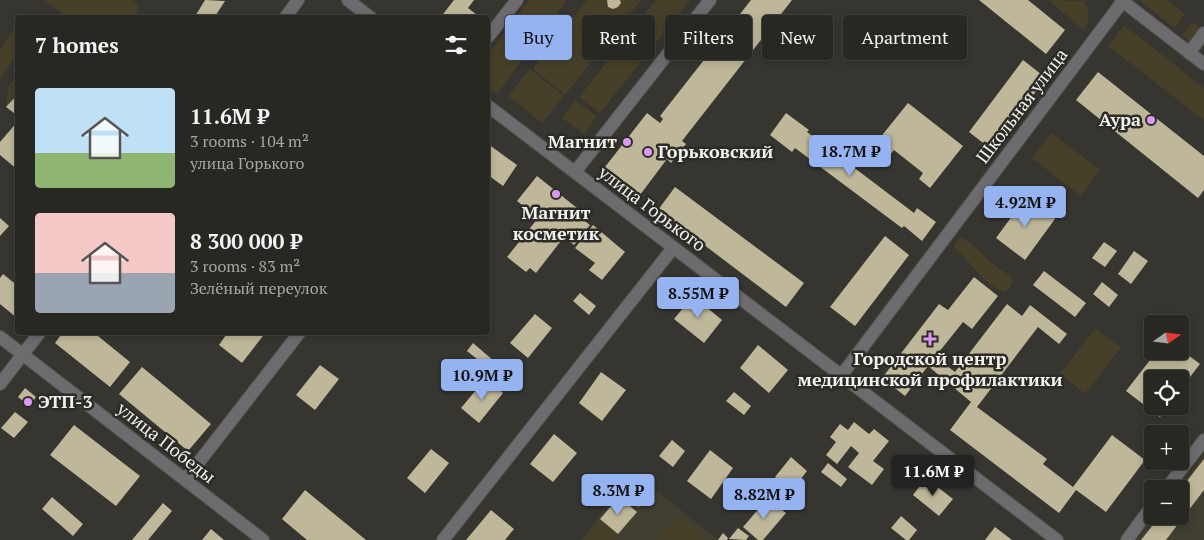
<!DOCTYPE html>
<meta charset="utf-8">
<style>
:root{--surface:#282823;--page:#30302b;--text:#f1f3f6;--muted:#a5a6a6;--line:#444441;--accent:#95b2f1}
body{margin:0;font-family:"PT Serif",serif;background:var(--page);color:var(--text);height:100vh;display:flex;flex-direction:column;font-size:19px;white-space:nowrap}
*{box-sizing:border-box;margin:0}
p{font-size:16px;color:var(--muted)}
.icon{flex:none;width:28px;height:28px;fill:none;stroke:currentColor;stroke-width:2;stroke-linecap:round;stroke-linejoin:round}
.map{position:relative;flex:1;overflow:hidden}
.drawer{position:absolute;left:15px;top:15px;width:475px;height:320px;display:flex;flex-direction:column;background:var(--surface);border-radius:5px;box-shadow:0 2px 8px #0003,0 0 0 1px var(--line)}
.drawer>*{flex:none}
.guide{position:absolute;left:505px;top:15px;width:475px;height:45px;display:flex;gap:10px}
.needle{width:32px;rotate:76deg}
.tools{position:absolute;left:1144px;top:315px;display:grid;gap:10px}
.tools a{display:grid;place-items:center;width:45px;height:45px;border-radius:5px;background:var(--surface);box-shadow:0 2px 8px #0003,0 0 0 1px var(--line);font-size:25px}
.price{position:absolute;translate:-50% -42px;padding:0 11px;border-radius:5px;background:var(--accent);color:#111;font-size:16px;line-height:32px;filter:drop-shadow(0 1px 2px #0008)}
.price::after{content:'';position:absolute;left:50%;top:30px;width:15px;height:11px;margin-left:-8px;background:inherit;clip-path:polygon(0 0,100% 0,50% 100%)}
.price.selected{background:#222;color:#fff}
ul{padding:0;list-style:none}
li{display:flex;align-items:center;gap:15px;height:125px;padding:0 20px}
li span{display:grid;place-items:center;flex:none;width:140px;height:100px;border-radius:5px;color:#555}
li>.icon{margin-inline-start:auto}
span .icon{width:60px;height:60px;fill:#fffc;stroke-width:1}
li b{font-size:21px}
h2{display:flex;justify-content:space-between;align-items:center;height:60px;padding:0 20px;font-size:21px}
.tag{padding:0 18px;border-radius:5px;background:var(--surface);box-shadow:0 2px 8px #0003,0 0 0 1px var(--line);font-size:18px;line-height:45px}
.tag.selected{background:var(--accent);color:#111}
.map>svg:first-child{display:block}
.built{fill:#413e32}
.green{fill:#464028}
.building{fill:#beb799}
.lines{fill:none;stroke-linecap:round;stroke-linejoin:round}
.minor-casing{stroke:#54534e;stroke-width:14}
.minor{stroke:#6d6b6e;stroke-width:12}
.poi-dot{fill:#dc99f4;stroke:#2c2b25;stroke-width:2}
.labels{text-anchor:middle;stroke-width:5;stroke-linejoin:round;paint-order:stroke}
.street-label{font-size:18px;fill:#f2f1ee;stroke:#2c2b25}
.poi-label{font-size:18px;font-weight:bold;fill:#f2f1ee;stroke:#2c2b25;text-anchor:end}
</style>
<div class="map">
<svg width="1204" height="540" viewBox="0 0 1204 540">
<rect width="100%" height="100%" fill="#36352f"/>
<path class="built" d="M1204,455V540H1137L1156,516H1180V489H1178Z
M634,473L707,531L719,540H581Z"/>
<path class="green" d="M44,0H133L138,4L137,17H67Z
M529,0H567L497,94L488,87V55Z
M587,0H641L565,95L533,69Z
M656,0H690L600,113L579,97Z
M1048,0L1084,1C1090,12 1091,18 1084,30Z
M1139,0H1167L1185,14L1175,28Z
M1192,22L1203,30L1192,43L1182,35Z
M17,23V55L0,78V50Z
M1124,25L1204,88V120L1108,46Z
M530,69L564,96L542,123L508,96Z
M17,75V94L6,107L8,87Z
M575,100L597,116L584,134L562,118Z
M1052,133L1100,170L1081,196L1032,158Z
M962,237C976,246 985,258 997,267C1003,272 1009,273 1013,280L1010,288L1003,292C981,282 971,262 954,247L956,241Z
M1096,328L1121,348L1085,394L1060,374Z
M677,515L708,540H709H657Z
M600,519L618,534V540H584Z"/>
<path class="building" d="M205,0L225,1L214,18H194Z
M454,0H474L468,8L481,18H440Z
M607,0H620L621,3L618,7L613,9L608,7Z
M751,0H792L682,141L686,144L671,163L667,159L640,195L623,181L619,185L608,176L611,172L605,167L647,113L660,123L663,119L660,116Z
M979,0H1028L1065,30L1046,54Z
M1023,60L1046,78L992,150L969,132Z
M1098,72L1204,156V190L1198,198L1076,100Z
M18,94V116L6,107Z
M908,103L963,146L930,188L919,179L923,173L894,150L889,156L875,144Z
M786,113L809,130L807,132L914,213L917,208L936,222L922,241L904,226L902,228L795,148L792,152L770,135Z
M18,121V170L0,155V142Z
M488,144L517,165L503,186L488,175Z
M537,176L577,208L571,215L578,221L581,218L590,225L574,245L564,237L536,273L530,268L526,272L507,257L538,218L517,201Z
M675,187L804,283L786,307L658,210Z
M1026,197L1055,219L1025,260L996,238Z
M0,218L9,226L0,236Z
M593,225L625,252L602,280L589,270L595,263L575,248Z
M885,236L909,255L855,326L830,307Z
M1104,242L1117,251L1105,267L1092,258Z
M1134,251L1148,261L1131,284L1118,274Z
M1044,271L1086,303L1075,317L1033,285Z
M3,274L18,286L17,318L0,304V278Z
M974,277L998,296L972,329L963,322L935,357L955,372L1007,304L1022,316L1030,305L1067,334L1059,344L1038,327L977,407L1047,459L1043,464L1073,487L1112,435L1145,460L1106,512L1076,490L1059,513L950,430L971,402L928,366L905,396L882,378L939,304L948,310Z
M1102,282L1118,295L1109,307L1093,294Z
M580,293L596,306L589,315L573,301Z
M693,296L722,320L704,343L674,319Z
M535,314L552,328L528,358L510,343Z
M63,332H93L130,362L110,387L55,343Z
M228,332H266L242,363L219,345Z
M473,343L494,361L488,368L467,351Z
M758,345L788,370L769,393L740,368Z
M1180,349L1200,364L1180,390V379H1152V406H1168L1160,417L1126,391L1157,351H1180Z
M320,365L339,379L315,410L296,395Z
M142,367L211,424L188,451L119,394Z
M601,372L626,390L602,421L579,403Z
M486,378L503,393L479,423L461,408Z
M25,388L36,397L29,406L18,397Z
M734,392L751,406L744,415L726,401Z
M15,412L28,422L14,438L1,428Z
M854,422L869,434L874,429L889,441L873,461L884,469L872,485L848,467L859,453L851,446L837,464L826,455L836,442L830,437L840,424L848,430Z
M74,425L140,476L116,506L50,455Z
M554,434L577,453L553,482L530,464Z
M672,440L685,451L673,467L659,456Z
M431,449L449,463L425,493L407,478Z
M710,450L733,468L711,499L687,481Z
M791,457L807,471L792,490L775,477Z
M1204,459V490L1166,540H1141L1160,516H1180V490Z
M828,463L847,479L841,487L821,472Z
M637,478L653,491L639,507L623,494Z
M926,478L953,499L939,516L913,495Z
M305,490L366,540H307L282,519Z
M52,497L83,524L73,536L42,509Z
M619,497L637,512L618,534L600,519Z
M768,498L786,513L763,540H758L743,527Z
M163,503L172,511L148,540H132Z
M491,510L514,529L505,540H466Z
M901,516L917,530L909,540H906L891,528Z
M995,527L1012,540H985Z
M738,528L749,536L746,540L729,539Z
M211,529L224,540H202Z
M723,533L728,538L727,540H718Z"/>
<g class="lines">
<g class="minor-casing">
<path id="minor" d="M348,0L371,18
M1121,0L1204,64
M285,18L298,0
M488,37L517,0
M1189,53L1204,33
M488,106L1057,540
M575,172L710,0
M0,337L263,540
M841,376L1123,1
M0,384L40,332
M185,480L300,332
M1166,489L1204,440
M443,540L673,248
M1127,540L1152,506"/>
</g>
<use href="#minor" class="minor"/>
</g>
<g class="poi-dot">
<circle cx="1151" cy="120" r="5"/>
<circle cx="627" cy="142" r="5"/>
<circle cx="648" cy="152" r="5"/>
<circle cx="556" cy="194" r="5"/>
<path d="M927.5 331.5h5v5h5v5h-5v5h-5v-5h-5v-5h5z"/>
<circle cx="28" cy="402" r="5"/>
</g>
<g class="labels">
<g class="street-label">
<text transform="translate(1022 106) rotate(-53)" y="6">Школьная улица</text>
<text transform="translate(652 209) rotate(37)" y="6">улица Горького</text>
<text transform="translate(166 443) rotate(38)" y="6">улица Победы</text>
</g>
<g class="poi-label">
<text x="1141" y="126">Аура</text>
<text x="617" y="148">Магнит</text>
<text x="658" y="158" text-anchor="start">Горьковский</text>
<text x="556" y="219" text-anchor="middle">Магнит<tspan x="556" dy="21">косметик</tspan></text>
<text x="930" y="365" text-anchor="middle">Городской центр<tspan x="930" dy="21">медицинской профилактики</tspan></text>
<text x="38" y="408" text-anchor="start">ЭТП-3</text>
</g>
</g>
</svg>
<div class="tools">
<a><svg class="needle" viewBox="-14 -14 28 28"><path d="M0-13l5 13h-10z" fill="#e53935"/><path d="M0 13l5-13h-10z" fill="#a5a6a6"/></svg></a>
<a><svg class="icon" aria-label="locate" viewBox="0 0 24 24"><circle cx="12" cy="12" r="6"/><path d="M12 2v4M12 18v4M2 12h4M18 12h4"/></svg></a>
<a>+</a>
<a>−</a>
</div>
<b class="price" style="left:850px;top:177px">18.7M ₽</b>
<b class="price" style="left:1025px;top:228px">4.92M ₽</b>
<b class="price" style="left:698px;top:319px">8.55M ₽</b>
<b class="price" style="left:482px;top:401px">10.9M ₽</b>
<b class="price selected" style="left:933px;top:497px">11.6M ₽</b>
<b class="price" style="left:618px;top:516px">8.3M ₽</b>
<b class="price" style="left:764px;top:520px">8.82M ₽</b>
<div class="guide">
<a class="tag selected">Buy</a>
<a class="tag">Rent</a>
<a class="tag">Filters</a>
<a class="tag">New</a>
<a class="tag">Apartment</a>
</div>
<section class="drawer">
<h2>7 homes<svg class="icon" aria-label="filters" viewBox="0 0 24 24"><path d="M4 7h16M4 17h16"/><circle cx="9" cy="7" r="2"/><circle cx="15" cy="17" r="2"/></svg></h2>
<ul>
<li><span style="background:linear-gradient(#bfe0f5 65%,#8fb573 0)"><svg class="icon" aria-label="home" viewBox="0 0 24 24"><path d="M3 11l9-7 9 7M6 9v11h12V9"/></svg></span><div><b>11.6M ₽</b><p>3 rooms · 104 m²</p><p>улица Горького</p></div></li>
<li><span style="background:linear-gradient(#f6c9c9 60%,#9aa5b1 0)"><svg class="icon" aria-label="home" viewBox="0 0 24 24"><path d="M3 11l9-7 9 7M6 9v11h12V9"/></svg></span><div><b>8 300 000 ₽</b><p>3 rooms · 83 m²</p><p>Зелёный переулок</p></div></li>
</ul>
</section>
</div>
